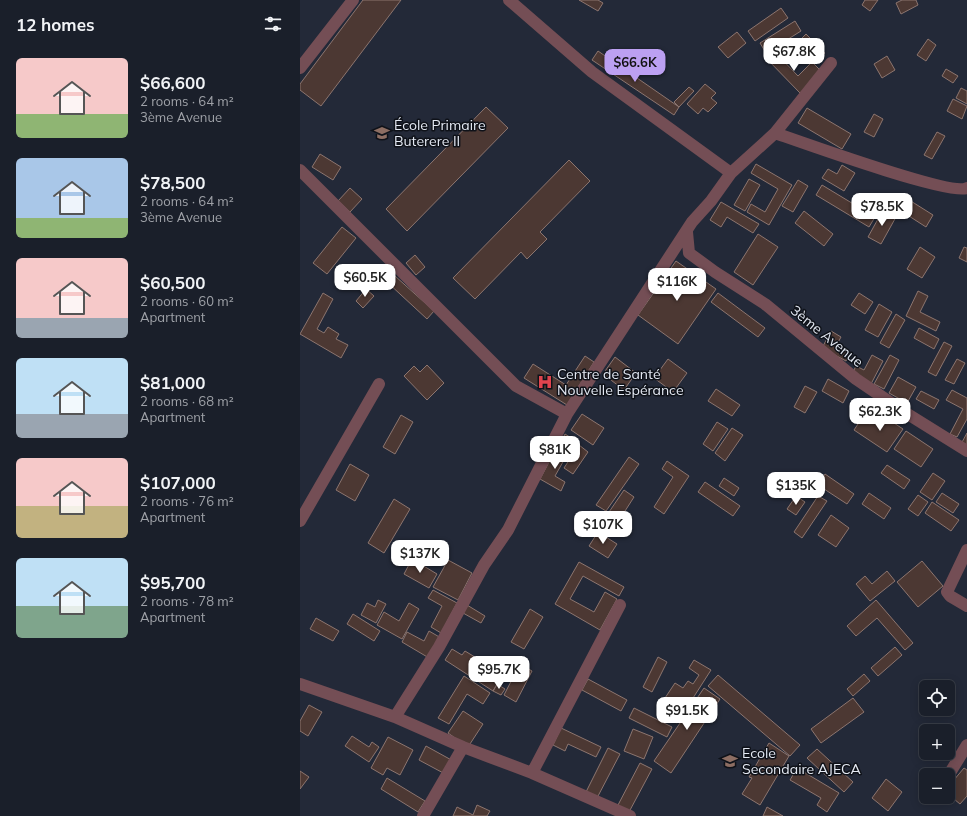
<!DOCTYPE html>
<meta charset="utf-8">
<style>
:root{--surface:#1a1f2a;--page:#232732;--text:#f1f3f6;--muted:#9fa2a8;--line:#383d47;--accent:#bca0f2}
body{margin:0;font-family:Mulish,sans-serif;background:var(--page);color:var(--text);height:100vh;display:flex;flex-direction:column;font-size:15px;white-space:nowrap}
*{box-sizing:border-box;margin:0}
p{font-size:13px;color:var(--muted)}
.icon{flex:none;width:22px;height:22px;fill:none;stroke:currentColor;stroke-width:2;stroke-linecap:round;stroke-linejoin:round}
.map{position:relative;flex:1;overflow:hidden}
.panel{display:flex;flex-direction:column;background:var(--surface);width:300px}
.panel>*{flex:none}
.fabs{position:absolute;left:619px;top:680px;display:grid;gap:8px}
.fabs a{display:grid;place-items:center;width:36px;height:36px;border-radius:6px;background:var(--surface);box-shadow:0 2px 10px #0003,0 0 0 1px var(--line);font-size:20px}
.price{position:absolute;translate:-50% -34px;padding:0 9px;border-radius:8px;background:#fff;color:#222;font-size:13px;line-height:26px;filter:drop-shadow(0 1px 2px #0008)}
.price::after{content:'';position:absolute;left:50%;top:24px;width:12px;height:9px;margin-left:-6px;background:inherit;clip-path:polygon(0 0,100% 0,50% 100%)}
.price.current{background:var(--accent);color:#111}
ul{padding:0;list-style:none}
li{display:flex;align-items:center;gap:12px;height:100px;padding:0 16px}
li span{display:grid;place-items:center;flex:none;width:112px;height:80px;border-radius:6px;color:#555}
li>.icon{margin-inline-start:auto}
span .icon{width:48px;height:48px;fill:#fffc;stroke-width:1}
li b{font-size:17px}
h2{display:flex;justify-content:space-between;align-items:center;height:48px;padding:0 16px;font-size:17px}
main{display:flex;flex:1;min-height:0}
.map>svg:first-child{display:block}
.building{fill:#4c3833;stroke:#8c756f}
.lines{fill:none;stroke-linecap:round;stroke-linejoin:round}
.minor{stroke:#744e55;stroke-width:12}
.labels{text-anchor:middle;stroke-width:3;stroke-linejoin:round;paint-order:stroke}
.poi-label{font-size:14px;fill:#e4e9f3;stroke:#0f1219;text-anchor:start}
.street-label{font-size:14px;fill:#e4e9f3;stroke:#0f1219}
</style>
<main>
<section class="panel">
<h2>12 homes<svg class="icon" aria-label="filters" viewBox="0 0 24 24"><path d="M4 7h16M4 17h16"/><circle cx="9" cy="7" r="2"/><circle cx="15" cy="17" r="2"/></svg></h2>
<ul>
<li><span style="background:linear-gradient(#f6c9c9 70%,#8fb573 0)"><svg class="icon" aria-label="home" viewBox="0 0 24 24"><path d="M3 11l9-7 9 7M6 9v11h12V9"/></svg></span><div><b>$66,600</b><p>2 rooms · 64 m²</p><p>3ème Avenue</p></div></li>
<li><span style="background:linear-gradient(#a9c7e8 75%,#8fb573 0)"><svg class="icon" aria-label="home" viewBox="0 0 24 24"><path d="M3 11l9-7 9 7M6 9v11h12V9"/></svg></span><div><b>$78,500</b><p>2 rooms · 64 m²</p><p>3ème Avenue</p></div></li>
<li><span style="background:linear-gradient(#f6c9c9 75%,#9aa5b1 0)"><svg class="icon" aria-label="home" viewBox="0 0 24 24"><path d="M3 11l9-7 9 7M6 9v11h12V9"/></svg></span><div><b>$60,500</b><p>2 rooms · 60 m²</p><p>Apartment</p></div></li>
<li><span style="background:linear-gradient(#bfe0f5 70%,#9aa5b1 0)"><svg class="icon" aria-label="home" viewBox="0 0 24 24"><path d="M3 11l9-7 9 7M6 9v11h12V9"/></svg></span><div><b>$81,000</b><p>2 rooms · 68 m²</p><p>Apartment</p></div></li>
<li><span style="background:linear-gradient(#f6c9c9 60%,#c2b280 0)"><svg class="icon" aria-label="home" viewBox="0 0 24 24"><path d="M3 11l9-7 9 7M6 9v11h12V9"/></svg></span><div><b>$107,000</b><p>2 rooms · 76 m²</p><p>Apartment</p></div></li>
<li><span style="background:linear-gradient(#bfe0f5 60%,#7fa58c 0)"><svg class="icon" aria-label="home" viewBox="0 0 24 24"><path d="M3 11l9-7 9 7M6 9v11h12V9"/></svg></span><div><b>$95,700</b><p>2 rooms · 78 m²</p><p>Apartment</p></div></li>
</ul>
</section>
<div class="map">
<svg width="667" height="816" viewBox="0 0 667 816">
<rect width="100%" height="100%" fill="#232938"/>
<path class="building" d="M63,0H101L21,106L0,90V84Z
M279,0H298L303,3L298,11Z
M565,0H578L570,11L562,5Z
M602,0H616L618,5L601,14L596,3Z
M481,8L488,18L455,41L448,31Z
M495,21L501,31L466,53L460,43Z
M437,32L446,43L428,58L418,47Z
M506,34L525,53L519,59L500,40Z
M628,39L636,45L626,61L617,55Z
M473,50L498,76L512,62L522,72L500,93L465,57Z
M298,51L379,107L374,115L292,60Z
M587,56L595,70L582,78L574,64Z
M646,69L658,76L653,83L642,76Z
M405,84L416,93L411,98L417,103L408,112L403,108L398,114L387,104Z
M389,87L394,91L379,107L374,102Z
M661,88L667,91V104L656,98Z
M653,99L667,106L662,119L647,111Z
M186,107L208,128L107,231L86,209Z
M507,108L551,134L542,149L498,123Z
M574,114L583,119L574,137L564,132Z
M637,132L645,136L632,159L624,155Z
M20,154L41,167L33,180L12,167Z
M269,160L290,181L240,232L247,239L227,259L221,252L175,299L153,278Z
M456,164L492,185L469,225L447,212L451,204L465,212L478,189L451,173Z
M542,165L555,173L544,191L522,178L528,169L537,174Z
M449,179L460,185L445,211L434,205Z
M498,180L508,186L493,212L482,206Z
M522,185L575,217L569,227L516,195Z
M50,188L62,199L50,212L38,201Z
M606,198L633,215L626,227L598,209Z
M421,202L459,224L453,233L427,217L421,227L410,220Z
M583,210L596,217L581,244L568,237Z
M504,211L533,234L524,246L495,223Z
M42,227L56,238L27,274L13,263Z
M458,234L478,247L453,285L434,272Z
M620,247L635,257L622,278L607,269Z
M664,247L667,248V262L659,258Z
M115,255L125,267L116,275L106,263Z
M376,261L416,289L378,344L338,315Z
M85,267L134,311L127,319L87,282L81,288L72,281Z
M66,289L74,296L63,308L56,301Z
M618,291L628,296L620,312L640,322L636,331L606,316Z
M23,293L33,299L17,329L24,333L28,327L39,334L36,339L48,345L41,358L0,334Z
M418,293L465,328L458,337L411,302Z
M559,293L573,302L565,314L551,305Z
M579,304L592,312L578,337L565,330Z
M596,314L605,320L589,348L580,343Z
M619,328L639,339L634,349L614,338Z
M531,331L541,337L536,346L550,354L546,361L522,348Z
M644,342L652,346L636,376L628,372Z
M572,355L583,361L571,384L552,374L556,366L564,370Z
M590,355L599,360L584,389L574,384Z
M285,356L294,362L267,405L224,378L233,364L266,385Z
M315,357L336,373L324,390L303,374Z
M368,359L387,373L373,392L354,378Z
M657,359L665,363L654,384L645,380Z
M127,365L144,383L127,400L104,376L114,366L120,372Z
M598,377L616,387L607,403L589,393Z
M528,379L549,391L543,403L522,391Z
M505,386L517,392L505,413L494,407Z
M416,389L440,405L432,416L408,401Z
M652,390L667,398V419L657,437L650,434L663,409L646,400Z
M621,391L639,400L634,409L616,399Z
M282,414L304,428L293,445L271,430Z
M101,415L113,422L95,454L83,447Z
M585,417L603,429L587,452L554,430L562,418L570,424L574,418L581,422Z
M417,422L428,429L413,451L403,444Z
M432,428L443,435L425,461L415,453Z
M606,431L633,449L621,467L594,449Z
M667,433V447L661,444Z
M265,434L273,439L268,447L261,442Z
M279,445L288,452L273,474L264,468Z
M257,447L268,453L255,476L265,482L261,491L240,479Z
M329,457L339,464L306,511L296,505Z
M367,461L389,476L364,514L354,507L373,477L362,469Z
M50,464L69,475L55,501L36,490Z
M587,465L610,480L604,489L581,473Z
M633,473L645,481L632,500L620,492Z
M525,474L554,494L547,504L518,485Z
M424,478L439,488L434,496L419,486Z
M405,482L440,506L433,516L398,492Z
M324,490L334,497L318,522L307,515Z
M569,493L591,508L584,519L562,504Z
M642,493L659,504L653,513L636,502Z
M618,495L628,502L618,516L608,509Z
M496,496L505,502L496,515L487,509Z
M518,496L527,501L502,538L494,532Z
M94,499L110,509L84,553L68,543Z
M632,502L659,520L651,531L625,513Z
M531,515L549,528L536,547L518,535Z
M298,532L317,544L308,558L289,546Z
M112,559L137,574L129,588L104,574Z
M148,560L172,573L158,600L133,587Z
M622,561L643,586L618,607L597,582Z
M279,562L324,587L319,596L283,576L270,599L294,612L305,592L317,599L300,630L255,604Z
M587,571L595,581L570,601L556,584L565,576L572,584Z
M133,590L157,603L141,633L131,627L142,606L128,598Z
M78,600L86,604L76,623L61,615L67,603L75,607Z
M576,600L613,643L605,650L577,618L556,636L547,626Z
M109,603L119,609L102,639L77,625L84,612L99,621Z
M167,605L185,616L181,623L163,613Z
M230,609L243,617L224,649L211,642Z
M53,614L80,631L74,641L47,624Z
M16,618L39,631L33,641L10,629Z
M129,631L141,638L129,658L102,642L107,632L124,641Z
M595,647L602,655L578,676L571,668Z
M152,649L162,655L165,651L183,662L179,667L200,680L193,691L145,660Z
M358,657L367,662L352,692L343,687Z
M394,660L411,670L377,723L357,710L375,683L383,688L388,681L393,684L399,675L389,668Z
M220,664L232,671L216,702L204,695Z
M564,674L570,681L553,696L547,689Z
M418,675L500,745L490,756L408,686Z
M164,676L190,693L183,704L167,694L149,724L138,718Z
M288,679L327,700L321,711L282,690Z
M197,684L205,689L201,695L193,691Z
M404,688L420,699L371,773L354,761Z
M553,698L564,712L521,743L511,729Z
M9,705L22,712L8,736L0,731V721Z
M334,708L372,727L367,737L329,718Z
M163,711L183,724L168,747L148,733Z
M261,728L301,747L296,757L268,744L265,751L253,745Z
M333,729L353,737L344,759L324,751Z
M52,736L69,747L72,742L79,747L69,762L45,746Z
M88,737L113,750L100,775L87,768L83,775L71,768Z
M469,743L489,756L460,805L442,794L452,778L449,777Z
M126,746L155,762L147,775L119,760Z
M308,748L320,754L297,798L286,792Z
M517,749L553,782L544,792L507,758Z
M340,763L352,769L329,812L318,805Z
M497,768L539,793L527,812L517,805L521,798L490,780Z
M664,768L667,770V796L660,804L648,794V787Z
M0,771L9,777L0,789Z
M87,778L125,801L118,812L81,789Z
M586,779L602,792L588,811L572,798Z
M177,805L190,811L187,816H153L157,807L173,815Z
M467,807L483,816H463Z"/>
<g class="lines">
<path class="minor" d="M209,0L292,72L431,173
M0,68L53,0
M475,133C501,142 651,196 667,188
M0,170L216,386L267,414
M387,232L389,253L415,272L465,304L556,379L606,413L667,451
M0,521L79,384
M667,550L647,592L650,596L667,606
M0,684L95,717L163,747L232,773L330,816
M95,717L139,647L184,565L208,530L267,414L392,222L411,201L431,173L475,133L531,63
M232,773L320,605
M648,776L667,745
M631,799L633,797
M123,816L163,747"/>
</g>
<defs>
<g id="school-bare" transform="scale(1.2)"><path d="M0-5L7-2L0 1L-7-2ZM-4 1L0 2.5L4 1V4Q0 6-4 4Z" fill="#8d6e63" stroke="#0f1219" stroke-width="2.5" paint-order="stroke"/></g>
<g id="hospital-bare" transform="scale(1.2)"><path d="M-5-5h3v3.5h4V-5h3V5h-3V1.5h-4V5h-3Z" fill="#e0444e" stroke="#0f1219" stroke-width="2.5" paint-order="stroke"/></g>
</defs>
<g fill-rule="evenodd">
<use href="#school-bare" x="82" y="133"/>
<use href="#hospital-bare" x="245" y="382"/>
<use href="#school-bare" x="430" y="761"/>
</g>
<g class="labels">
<g class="poi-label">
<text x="94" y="130">École Primaire<tspan x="94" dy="16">Buterere II</tspan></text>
<text x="257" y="379">Centre de Santé<tspan x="257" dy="16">Nouvelle Espérance</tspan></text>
<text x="442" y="758">Ecole<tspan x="442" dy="16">Secondaire AJECA</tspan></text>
</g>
<g class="street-label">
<text transform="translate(527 336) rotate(39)" y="5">3ème Avenue</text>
</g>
</g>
</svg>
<div class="fabs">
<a><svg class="icon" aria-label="locate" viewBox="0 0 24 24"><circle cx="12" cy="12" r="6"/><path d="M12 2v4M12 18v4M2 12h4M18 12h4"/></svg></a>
<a>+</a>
<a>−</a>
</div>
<b class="price" style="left:494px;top:72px">$67.8K</b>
<b class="price current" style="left:335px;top:83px">$66.6K</b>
<b class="price" style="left:582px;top:227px">$78.5K</b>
<b class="price" style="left:65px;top:298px">$60.5K</b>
<b class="price" style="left:377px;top:302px">$116K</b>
<b class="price" style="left:580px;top:432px">$62.3K</b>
<b class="price" style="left:255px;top:470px">$81K</b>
<b class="price" style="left:496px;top:506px">$135K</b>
<b class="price" style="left:303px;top:545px">$107K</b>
<b class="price" style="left:120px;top:574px">$137K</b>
<b class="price" style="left:199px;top:690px">$95.7K</b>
<b class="price" style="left:387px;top:731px">$91.5K</b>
</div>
</main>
